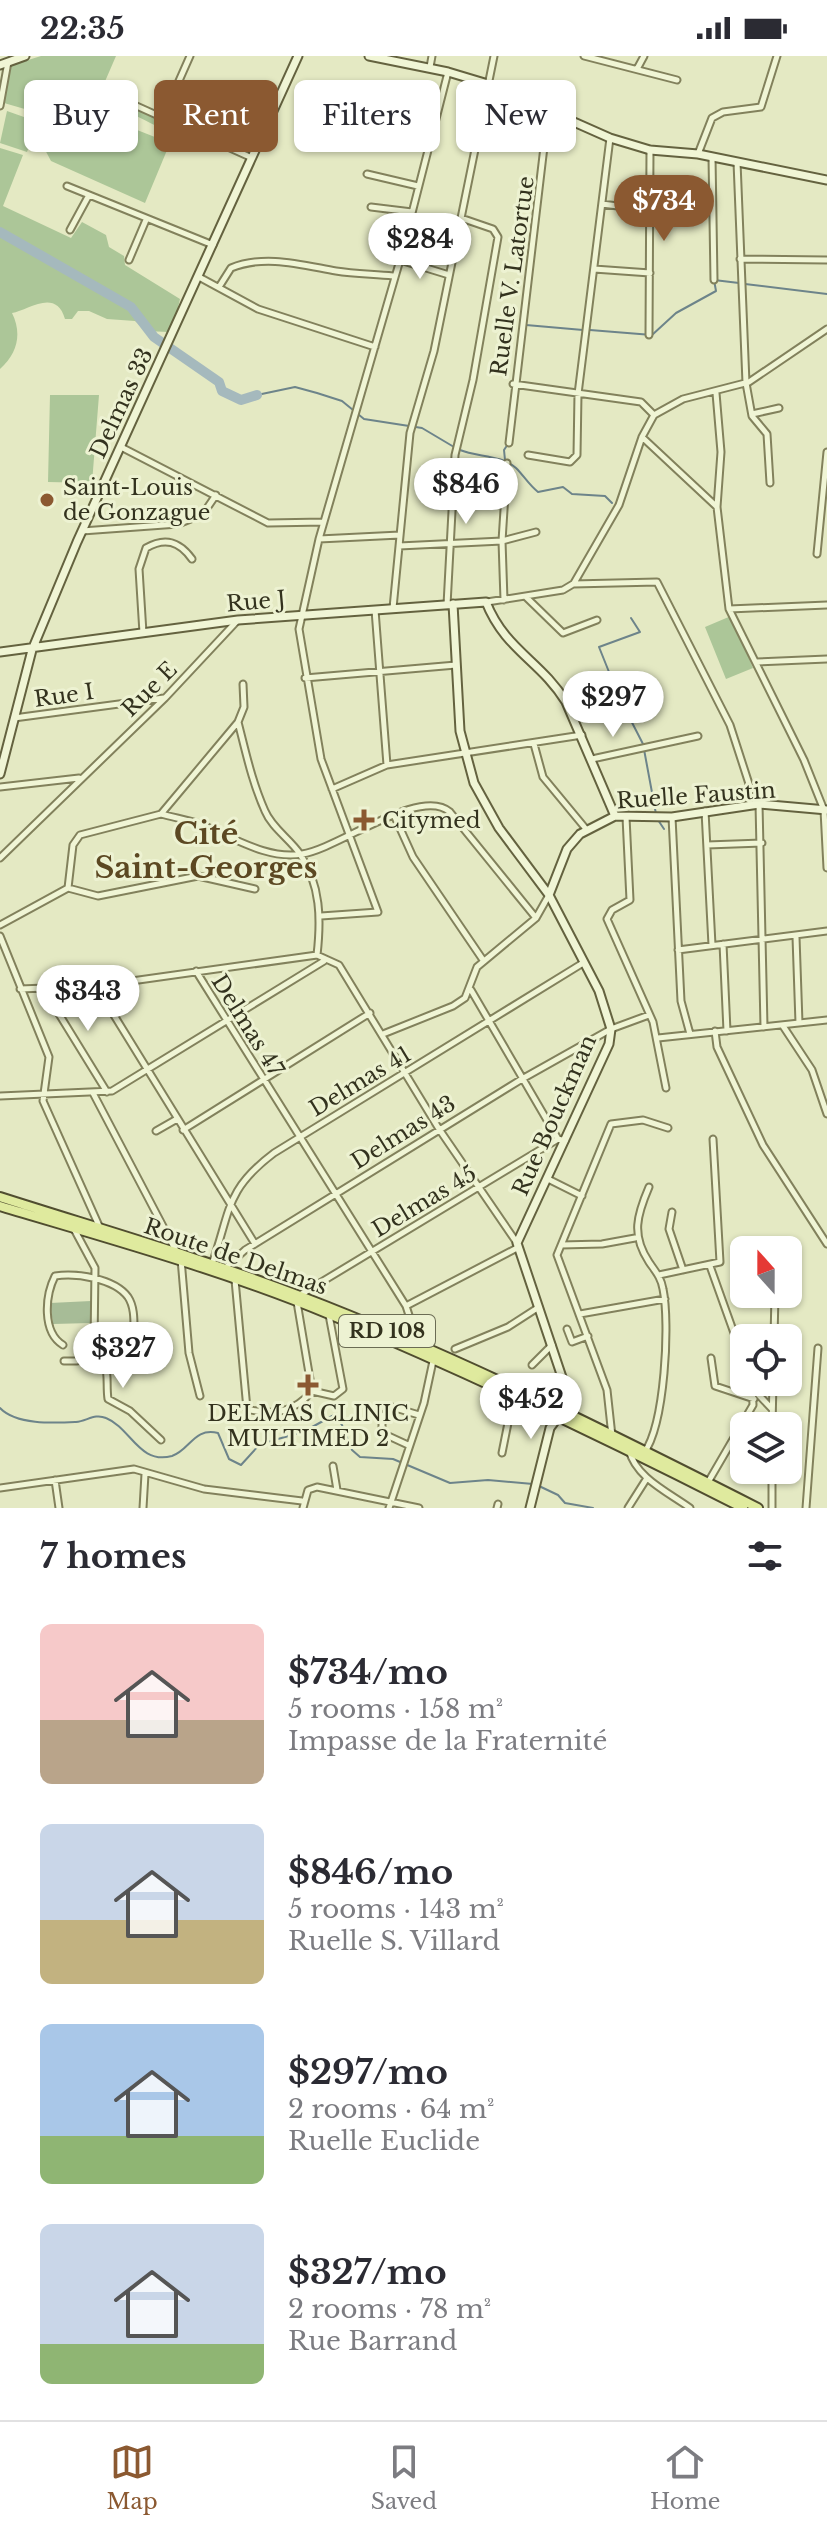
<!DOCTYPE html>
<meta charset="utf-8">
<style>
:root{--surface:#fff;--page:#f7f7f7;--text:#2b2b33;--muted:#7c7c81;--line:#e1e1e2;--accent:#8b5931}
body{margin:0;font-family:"Libre Baskerville",serif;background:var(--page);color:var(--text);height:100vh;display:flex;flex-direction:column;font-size:30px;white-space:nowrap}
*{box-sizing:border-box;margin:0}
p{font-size:26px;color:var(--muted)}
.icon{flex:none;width:44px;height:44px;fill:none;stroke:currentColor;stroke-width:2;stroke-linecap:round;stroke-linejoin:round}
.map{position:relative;height:1452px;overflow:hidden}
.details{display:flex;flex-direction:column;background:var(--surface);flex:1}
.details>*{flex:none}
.guide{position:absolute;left:24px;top:24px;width:780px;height:72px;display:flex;gap:16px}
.needle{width:52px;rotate:339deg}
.fabs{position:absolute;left:730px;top:1180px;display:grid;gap:16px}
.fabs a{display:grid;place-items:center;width:72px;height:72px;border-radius:12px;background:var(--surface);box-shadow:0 2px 6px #0004;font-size:40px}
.price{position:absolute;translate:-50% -68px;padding:0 18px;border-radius:28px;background:#fff;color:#222;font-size:26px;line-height:52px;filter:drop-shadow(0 2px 4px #0008)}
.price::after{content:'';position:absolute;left:50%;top:48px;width:24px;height:18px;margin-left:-12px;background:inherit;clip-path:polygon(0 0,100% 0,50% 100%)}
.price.selected{background:var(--accent);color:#fff}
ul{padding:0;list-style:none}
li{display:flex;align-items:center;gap:24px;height:200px;padding:0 40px}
li span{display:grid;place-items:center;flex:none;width:224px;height:160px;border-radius:12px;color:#555}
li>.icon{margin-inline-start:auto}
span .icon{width:96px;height:96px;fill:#fffc;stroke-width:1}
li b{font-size:34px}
h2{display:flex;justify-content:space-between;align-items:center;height:96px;padding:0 40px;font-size:34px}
.pill{padding:0 28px;border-radius:12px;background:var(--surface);box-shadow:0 2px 6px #0004;font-size:28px;line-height:72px}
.pill.selected{background:var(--accent);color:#fff}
.status{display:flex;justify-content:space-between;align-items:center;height:56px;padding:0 40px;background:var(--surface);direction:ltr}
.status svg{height:22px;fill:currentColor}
.dock{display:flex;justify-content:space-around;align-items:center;height:112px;border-top:2px solid var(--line);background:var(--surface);font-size:22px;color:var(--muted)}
.dock a{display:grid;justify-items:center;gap:4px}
.dock .selected{color:var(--accent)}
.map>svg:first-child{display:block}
.green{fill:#acc698}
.cemetery{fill:#a7bc97}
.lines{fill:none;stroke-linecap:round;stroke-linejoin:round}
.stream{stroke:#6d848a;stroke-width:2}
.river{stroke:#a5b9bd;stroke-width:10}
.street-casing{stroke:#82815c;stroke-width:9}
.secondary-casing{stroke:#64623f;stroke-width:11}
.primary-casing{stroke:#504d2f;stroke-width:12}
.street{stroke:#f0f5d5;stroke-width:5}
.secondary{stroke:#f0f5d5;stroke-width:7}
.primary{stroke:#dfea9e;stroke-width:8}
.poi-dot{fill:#8b5931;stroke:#edf2d2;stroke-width:3}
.labels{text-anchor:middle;stroke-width:6;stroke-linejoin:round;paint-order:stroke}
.shield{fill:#edf2d2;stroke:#6b6c54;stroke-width:2}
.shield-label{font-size:20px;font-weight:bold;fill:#33321e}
.street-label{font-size:22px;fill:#33321e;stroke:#edf2d2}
.poi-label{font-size:22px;fill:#33321e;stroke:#edf2d2;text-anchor:start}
.district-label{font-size:30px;font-weight:bold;fill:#5c4822;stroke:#edf2d2}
</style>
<div class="status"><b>22:35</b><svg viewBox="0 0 49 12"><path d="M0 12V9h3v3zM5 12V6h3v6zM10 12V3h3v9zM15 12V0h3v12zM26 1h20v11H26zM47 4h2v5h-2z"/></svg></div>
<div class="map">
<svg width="827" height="1452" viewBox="0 0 827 1452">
<rect width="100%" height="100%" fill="#e4e9c3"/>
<path class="green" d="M41,0H116L100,37L190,77L182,82C135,62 90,26 42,58L4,47L9,10Z
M63,51L84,53L170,87L145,147L51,105L43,90L45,65Z
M7,55L38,66L27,96L0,87Z
M0,92L23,99L3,150L71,182L82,166L106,179L109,191L124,200L125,209L180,243L175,265L168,276L146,275L135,265L107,263L89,255H78L72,263H65C56,231 27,255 12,257C22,277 18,297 0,313Z
M50,339H99L92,427L48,426Z
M731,560L753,612L726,623L705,571Z"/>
<path class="cemetery" d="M91,1245V1267L53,1268L50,1247Z"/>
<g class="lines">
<path class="stream" d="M745,228L827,238
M526,269L583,274
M590,274L652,279L676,257L716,235L714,224L739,227
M257,339L295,331L317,337L342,345L364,363L422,372L454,391
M460,394C477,401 502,399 516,412C524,420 529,429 538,436L563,431L572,438L605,440L612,447
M505,404L504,394L508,388
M619,641L599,591L640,576L631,562
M622,647L643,688L656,758
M658,764L664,773
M0,1352C16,1369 54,1367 76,1366C87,1365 95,1357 106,1362C131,1372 139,1409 172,1400C190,1394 194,1371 218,1377L229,1403L241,1409L260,1388L303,1376L334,1359L342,1369L352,1394L360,1401L393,1403L450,1427L488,1424L533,1428
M539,1430L558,1439L565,1447L593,1452"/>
<path class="river" d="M0,176L131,251L154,281L219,326L222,335L241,344L257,339"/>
<g class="street-casing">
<path id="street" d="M584,0L677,24
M430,11L432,0
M637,13L644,0
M130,47L252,102
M0,50L8,6
M163,61L190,0
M698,98L712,62L723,56L761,51L777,0
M712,101L714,224
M737,106L746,327L752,360L767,378L770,427
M367,118L418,130
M67,130L213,189
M602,148L649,154
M371,151L412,156
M70,174L89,139
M740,203L827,204
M129,204L146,164
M400,204L449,219
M594,213L650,217
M199,221L258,253L375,291
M219,231L231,212C265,198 302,209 336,215C355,218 374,218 393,220
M649,279L650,94
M513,328L641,346L654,359
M716,337L721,396L717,451L729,553L804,704L824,754L827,812
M752,358L779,352
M642,381L717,451
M509,387L548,57
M121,391L268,467L324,466
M528,399L570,406L577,399L578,338L610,82
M82,475L178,468L203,458L216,439
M319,483L400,479
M399,490L502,485L536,476
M817,498L827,396
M574,527L619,449L642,381L654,359L683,343L749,326L827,273
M526,541L563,577L597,564
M504,544L502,485L507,407
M487,546L563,534L573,528L657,526L730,669L751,734
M447,549L455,399L473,324L498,181L493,173L461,162
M393,552L410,377L434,295L494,0
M729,553L827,549
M375,554L387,709
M143,577L139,513L146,492C165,481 179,485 192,503
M756,606L827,603
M305,622L456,609
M574,659L652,634
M14,662L164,642
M238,666C246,697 252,726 265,755C272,772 290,783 300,798C321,829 321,864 317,899
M534,688L543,721L586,773
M592,703L698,680
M0,731L79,722
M332,733L387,709L582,679
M759,748L764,971
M705,755L712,889
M161,758C175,762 189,764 202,769C233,781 267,804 302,798C338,793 420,730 450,756L536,862
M394,759L413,801L483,904
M626,761L630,844L612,854L607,863L653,966L666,1032
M672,761L681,945L690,978
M707,789L762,787
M0,802L165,642L237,565
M68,832L98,840L198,820L255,833
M321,860L378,856L321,703L299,573L319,483L400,204L448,16
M0,869L68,832L73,789L80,779L161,758L238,666L244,651L243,628
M0,880L49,1001L43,1045L100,1172
M796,881L799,967
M723,888L727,975
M678,894L827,875
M317,899L339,909L439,1073L517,1187
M196,915L406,1250L418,1287
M96,930L255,1188
M43,932L107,1036
M20,933L96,930L317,899
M471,934L558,1083
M783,970L812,1014L827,1058
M715,975L717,991L763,1089L827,1188
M383,978L453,950L465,942L477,911L536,862L549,839
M658,982L827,964
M93,1037L176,1195
M0,1040L112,1035L324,905
M183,1074L370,957
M156,1075L177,1063
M548,1123L582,1140
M672,1156L669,1173L683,1214
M561,1189L602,1188L635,1182
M181,1203L189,1297L200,1340
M212,1208C231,1154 225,1134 274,1097L583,907
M710,1210L744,1305
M223,1214L245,1194L522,1023L611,973L649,959
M659,1219L720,1206L713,1083
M235,1224L247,1353C274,1360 295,1356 312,1335
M406,1250L517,1192
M580,1258L665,1243
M329,1259L343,1333L334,1340L312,1335L297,1246L300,1239L558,1083L565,1085
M567,1273L572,1286L588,1280
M774,1282L775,1239
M63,1289C42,1276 45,1240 55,1220C76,1217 114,1222 128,1241C134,1250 134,1262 134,1272
M455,1293L508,1271L539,1251
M91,1295C113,1307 105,1323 108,1343L130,1355L161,1384
M711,1302L715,1330L754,1343
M64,1305H77L94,1289L95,1212L74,1173
M532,1309L552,1289
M755,1335L772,1353
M772,1370L773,1326
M612,1380L607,1334L557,1199L611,1068L643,1064L668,1072
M408,1389L382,1377V1361L392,1351L419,1359
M629,1394C636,1422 668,1436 690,1452
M502,1397L513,1342
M644,1397C665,1368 670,1267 663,1233C661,1221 655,1215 649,1206C631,1179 637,1159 649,1131
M333,1410L337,1434
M55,1424L59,1452
M707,1428L753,1349L752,1326
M0,1432L134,1413L204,1433L302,1445
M143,1452L145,1418
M303,1452L308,1434L317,1431L419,1452
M389,1452L424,1347L433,1305
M497,1452L498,1448
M628,1452L647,1422
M772,1452V1414
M806,1452L818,1292"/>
</g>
<g class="secondary-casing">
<path id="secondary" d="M369,0L448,16L488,28L610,82L650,94L698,98L827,124
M0,9L25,0
M453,548L460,675L474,727L499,772L549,839L599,935L611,973L609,988L517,1187L570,1345L550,1372L530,1452
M0,596L238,564L486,546C505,594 541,605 566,646L615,760
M0,718L32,594L77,486L298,0
M549,839L567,793L580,778L615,760L672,761L759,748L827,754"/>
</g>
<g class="primary-casing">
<path id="primary" d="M0,1141C100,1173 202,1202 300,1240C457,1300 608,1376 758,1452
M0,1150C110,1183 223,1214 329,1258C469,1317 608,1383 743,1452"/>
</g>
<use href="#street" class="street"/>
<use href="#secondary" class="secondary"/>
<use href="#primary" class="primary"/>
</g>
<g class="poi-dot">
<circle cx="47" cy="444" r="8"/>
<path d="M360 752h8v8h8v8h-8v8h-8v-8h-8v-8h8z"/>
<path d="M304 1317h8v8h8v8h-8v8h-8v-8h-8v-8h8z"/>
</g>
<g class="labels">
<rect class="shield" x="339" y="1259" width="96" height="32" rx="6"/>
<g class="shield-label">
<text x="387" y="1282">RD 108</text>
</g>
<g class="street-label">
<text transform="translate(512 220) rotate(-82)" y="8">Ruelle V. Latortue</text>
<text transform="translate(121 347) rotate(-65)" y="8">Delmas 33</text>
<text transform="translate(256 545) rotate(-5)" y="8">Rue J</text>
<text transform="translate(149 633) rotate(-45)" y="8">Rue E</text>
<text transform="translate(64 639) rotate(-8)" y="8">Rue I</text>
<text transform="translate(696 739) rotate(-4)" y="8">Ruelle Faustin</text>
<text transform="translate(248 969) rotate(58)" y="8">Delmas 47</text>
<text transform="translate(360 1025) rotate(-31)" y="8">Delmas 41</text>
<text transform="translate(554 1059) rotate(-66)" y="8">Rue Bouckman</text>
<text transform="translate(403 1076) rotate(-32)" y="8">Delmas 43</text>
<text transform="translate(424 1145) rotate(-31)" y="8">Delmas 45</text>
<text transform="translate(236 1200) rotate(19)" y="8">Route de Delmas</text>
</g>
<g class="poi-label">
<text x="63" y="439">Saint-Louis<tspan x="63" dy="25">de Gonzague</tspan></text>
<text x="382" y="772">Citymed</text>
<text x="308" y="1365" text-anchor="middle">DELMAS CLINIC<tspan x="308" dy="25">MULTIMED 2</tspan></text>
</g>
<g class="district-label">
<text x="206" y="788">Cité<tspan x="206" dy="34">Saint-Georges</tspan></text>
</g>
</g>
</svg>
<div class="fabs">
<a><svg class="needle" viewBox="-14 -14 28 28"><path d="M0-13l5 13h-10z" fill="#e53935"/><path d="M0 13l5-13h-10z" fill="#7c7c81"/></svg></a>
<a><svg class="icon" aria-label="locate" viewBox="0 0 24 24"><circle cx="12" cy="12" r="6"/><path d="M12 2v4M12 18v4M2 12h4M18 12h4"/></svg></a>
<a><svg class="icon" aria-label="layers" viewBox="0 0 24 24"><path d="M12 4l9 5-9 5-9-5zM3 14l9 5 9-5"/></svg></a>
</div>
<b class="price selected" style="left:664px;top:187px">$734</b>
<b class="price" style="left:420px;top:225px">$284</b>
<b class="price" style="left:466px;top:470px">$846</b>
<b class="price" style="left:613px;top:683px">$297</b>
<b class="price" style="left:88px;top:977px">$343</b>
<b class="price" style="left:123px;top:1334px">$327</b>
<b class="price" style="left:531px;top:1385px">$452</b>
<div class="guide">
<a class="pill">Buy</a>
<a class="pill selected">Rent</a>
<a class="pill">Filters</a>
<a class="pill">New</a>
</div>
</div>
<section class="details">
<h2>7 homes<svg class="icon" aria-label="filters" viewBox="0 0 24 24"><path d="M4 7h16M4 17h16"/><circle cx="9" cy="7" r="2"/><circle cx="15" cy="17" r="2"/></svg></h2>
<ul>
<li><span style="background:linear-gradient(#f6c9c9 60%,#b9a48a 0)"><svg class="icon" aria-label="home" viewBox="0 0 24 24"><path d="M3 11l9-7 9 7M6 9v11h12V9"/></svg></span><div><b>$734/mo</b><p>5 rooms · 158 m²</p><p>Impasse de la Fraternité</p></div></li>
<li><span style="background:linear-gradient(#c9d6e8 60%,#c2b280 0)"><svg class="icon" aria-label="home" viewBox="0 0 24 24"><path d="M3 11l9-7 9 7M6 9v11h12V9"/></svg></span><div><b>$846/mo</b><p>5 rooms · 143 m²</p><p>Ruelle S. Villard</p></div></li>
<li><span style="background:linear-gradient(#a9c7e8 70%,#8fb573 0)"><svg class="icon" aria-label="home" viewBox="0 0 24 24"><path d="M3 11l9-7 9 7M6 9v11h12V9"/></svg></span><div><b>$297/mo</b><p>2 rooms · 64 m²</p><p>Ruelle Euclide</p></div></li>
<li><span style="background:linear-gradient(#c9d6e8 75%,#8fb573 0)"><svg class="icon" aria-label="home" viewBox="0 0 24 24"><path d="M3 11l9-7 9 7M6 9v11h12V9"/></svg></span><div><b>$327/mo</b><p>2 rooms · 78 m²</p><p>Rue Barrand</p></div></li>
</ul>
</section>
<nav class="dock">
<a class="selected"><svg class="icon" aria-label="map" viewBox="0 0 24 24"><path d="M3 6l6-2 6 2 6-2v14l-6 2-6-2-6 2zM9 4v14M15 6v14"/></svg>Map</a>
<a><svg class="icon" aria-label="saved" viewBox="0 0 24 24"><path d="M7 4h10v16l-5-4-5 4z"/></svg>Saved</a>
<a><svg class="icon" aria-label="home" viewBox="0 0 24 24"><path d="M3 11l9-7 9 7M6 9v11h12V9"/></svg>Home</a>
</nav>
